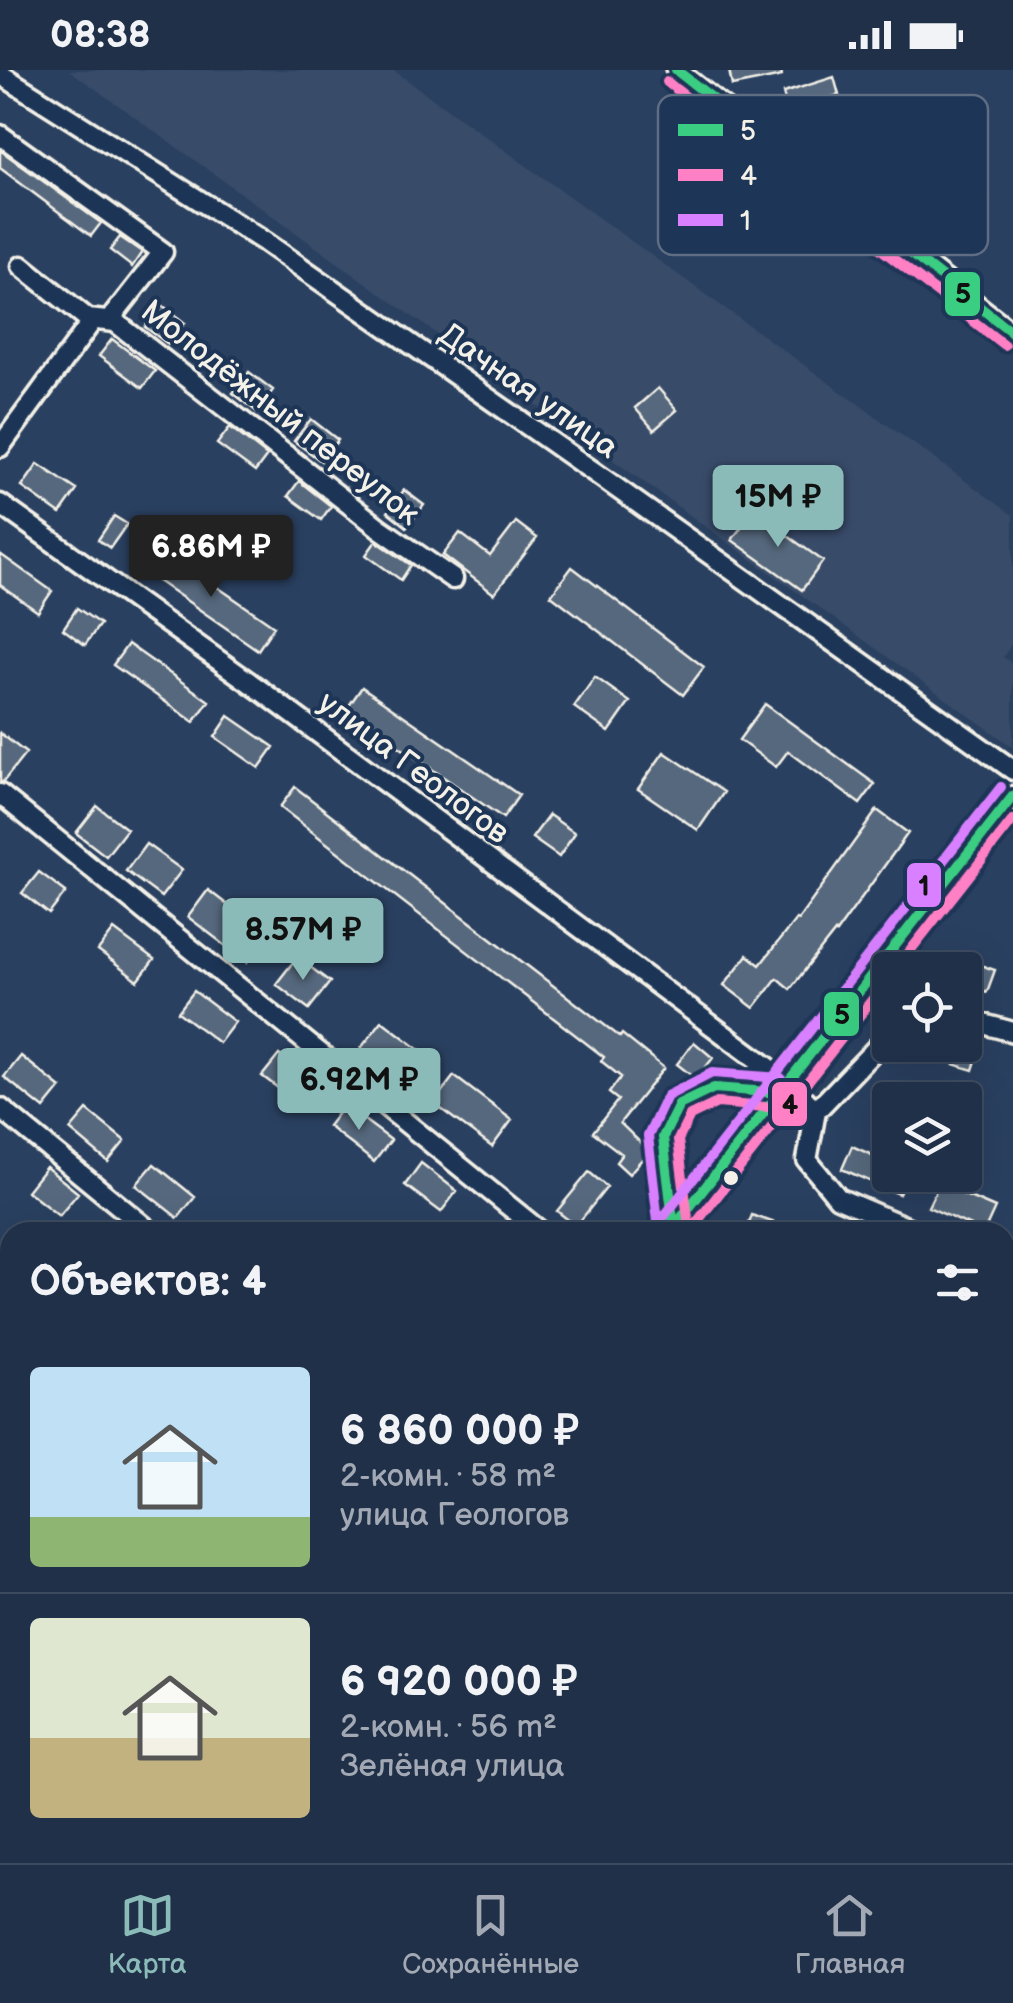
<!DOCTYPE html>
<html lang="ru">
<meta charset="utf-8">
<style>
:root{--surface:#203048;--page:#28384f;--text:#f1f3f6;--muted:#a2a9b4;--line:#3d4b60;--accent:#8bbbb9}
body{margin:0;font-family:"Balsamiq Sans",sans-serif;background:var(--page);color:var(--text);height:100vh;display:flex;flex-direction:column;font-size:38px;white-space:nowrap}
*{box-sizing:border-box;margin:0}
p{font-size:32px;color:var(--muted)}
.icon{flex:none;width:55px;height:55px;fill:none;stroke:currentColor;stroke-width:2;stroke-linecap:round;stroke-linejoin:round}
.map{position:relative;flex:1;overflow:hidden}
.sheet{position:absolute;left:0px;top:1152px;width:1015px;height:642px;display:flex;flex-direction:column;background:var(--surface);border-radius:30px 30px 0 0;box-shadow:0 10px 40px #0002,0 0 0 2px var(--line)}
.sheet>*{flex:none}
.tools{position:absolute;left:872px;top:882px;display:grid;gap:20px}
.tools a{display:grid;place-items:center;width:110px;height:110px;border-radius:10px;background:var(--surface);box-shadow:0 10px 40px #0002,0 0 0 2px var(--line);font-size:50px}
.price{position:absolute;translate:-50% -85px;padding:0 22px;border-radius:10px;background:var(--accent);color:#111;font-size:32px;line-height:65px;filter:drop-shadow(0 2px 5px #0008)}
.price::after{content:'';position:absolute;left:50%;top:60px;width:30px;height:22px;margin-left:-15px;background:inherit;clip-path:polygon(0 0,100% 0,50% 100%)}
.price.selected{background:#222;color:#fff}
ul{padding:0;list-style:none}
li{display:flex;align-items:center;gap:30px;height:250px;padding:0 30px}
li+li{border-top:2px solid var(--line)}
li span{display:grid;place-items:center;flex:none;width:280px;height:200px;border-radius:10px;color:#555}
li>.icon{margin-inline-start:auto}
span .icon{width:120px;height:120px;fill:#fffc;stroke-width:1}
li b{font-size:42px}
h2{display:flex;justify-content:space-between;align-items:center;height:120px;padding:0 30px;font-size:42px}
.status{display:flex;justify-content:space-between;align-items:center;height:70px;padding:0 50px;background:var(--surface);direction:ltr}
.status svg{height:28px;fill:currentColor}
.tab-bar{display:flex;justify-content:space-around;align-items:center;height:140px;border-top:2px solid var(--line);background:var(--surface);font-size:28px;color:var(--muted)}
.tab-bar a{display:grid;justify-items:center;gap:5px}
.tab-bar .selected{color:var(--accent)}
.map>svg:first-child{display:block}
.built{fill:#374c69}
.building{fill:#56677d;stroke:#f4f1e8;stroke-width:2.5}
.lines{fill:none;stroke-linecap:round;stroke-linejoin:round}
.minor-casing{stroke:#f4f1e8;stroke-width:25}
.minor{stroke:#1d3557;stroke-width:18}
.bus-1-casing{stroke:#1d3557;stroke-width:18}
.bus-2-casing{stroke:#1d3557;stroke-width:18}
.bus-3-casing{stroke:#1d3557;stroke-width:18}
.bus-1{stroke:#3ace82;stroke-width:10}
.bus-2{stroke:#ff80c5;stroke-width:10}
.bus-3{stroke:#d880ff;stroke-width:10}
.bus-dot{fill:#f4f1e8;stroke:#1d3557;stroke-width:4}
.labels{text-anchor:middle;stroke-width:8;stroke-linejoin:round;paint-order:stroke}
.street-label{font-size:32px;fill:#f4f1e8;stroke:#1d3557}
.key{fill:#1d3557;stroke:#5e6d82;stroke-width:2.5}
.key-label{font-size:28px;fill:#f4f1e8}
.line-badge{stroke:#1d3557;stroke-width:4}
.pale-badge-label{font-size:28px;text-anchor:middle;font-weight:bold;fill:#111}
</style>
<div class="status"><b>08:38</b><svg viewBox="0 0 49 12"><path d="M0 12V9h3v3zM5 12V6h3v6zM10 12V3h3v9zM15 12V0h3v12zM26 1h20v11H26zM47 4h2v5h-2z"/></svg></div>
<div class="map">
<svg width="1013" height="1793" viewBox="0 0 1013 1793">
<rect width="100%" height="100%" fill="#2a4060"/>
<filter id="ink" filterUnits="userSpaceOnUse"><feTurbulence type="fractalNoise" baseFrequency=".01" numOctaves="2"/><feDisplacementMap in="SourceGraphic" scale="20" xChannelSelector="R" yChannelSelector="G"/><feConvolveMatrix kernelMatrix="1 2 1 2 8 2 1 2 1" color-interpolation-filters="sRGB"/></filter>
<g filter="url(#ink)">
<path class="built" d="M69,0H393L1013,445V572L1003,587L1013,594V677Z"/>
<path class="building" d="M729,0H781L782,6L732,16Z
M834,7L839,25L804,34L807,46L790,51L783,23Z
M0,80L101,153L91,166L0,98Z
M967,127L989,128L988,152L966,151Z
M120,167L142,182L132,197L110,180Z
M162,235L185,253L168,274L145,257Z
M112,269L155,301L142,318L99,286Z
M249,302L273,320L257,342L233,323Z
M658,318L677,340L654,360L635,338Z
M311,349L338,370L321,391L294,371Z
M230,357L267,386L255,402L217,374Z
M38,394L77,420L60,444L22,417Z
M299,411L331,436L321,450L288,426Z
M404,420L424,435L407,457L388,442Z
M753,441L823,491L802,520L732,470Z
M114,446L127,454L110,478L98,470Z
M516,452L537,468L494,524L443,485L460,463L490,486Z
M376,471L411,495L401,510L366,485Z
M164,480L274,556L258,580L148,504Z
M0,484L52,521L38,542L0,515Z
M572,497L704,597L683,625L551,525Z
M77,538L100,554L85,575L63,559Z
M128,574L209,631L194,652L113,595Z
M595,607L630,632L609,662L574,637Z
M362,617L519,725L503,748L346,640Z
M765,634L875,714L860,734L788,681L776,697L739,670Z
M229,646L274,677L259,698L215,667Z
M0,663L26,683L3,712H0Z
M664,682L724,722L698,760L638,719Z
M295,717L620,967L622,964L664,998L620,1053L649,1081L629,1104L616,1092L622,1084L593,1062L618,1030L609,1023L621,1007L601,991L604,987L280,737Z
M97,736L127,759L106,786L76,763Z
M877,740L908,763L836,863L835,862L790,919L777,908L754,938L724,915L747,885L760,895L796,849L798,850Z
M549,745L575,763L559,787L532,768Z
M146,774L182,800L161,827L126,801Z
M39,802L66,822L49,844L22,823Z
M208,820L267,865L247,892L188,847Z
M114,860L154,890L138,911L98,881Z
M297,887L330,912L309,939L276,914Z
M965,890L995,900L987,922L965,915Z
M194,921L235,952L219,973L178,942Z
M382,951L420,980L399,1007L361,978Z
M694,972L713,988L696,1009L677,994Z
M959,975L980,978L973,1000L953,994Z
M279,985L310,1009L294,1030L262,1006Z
M21,986L61,1018L44,1039L4,1007Z
M454,1006L512,1050L492,1077L433,1033Z
M344,1035L391,1070L374,1092L328,1056Z
M87,1040L125,1071L108,1092L70,1060Z
M852,1076L890,1093V1105H907L899,1124L842,1099Z
M421,1093L457,1121L441,1142L405,1115Z
M154,1094L195,1127L178,1148L136,1115Z
M46,1097L78,1123L59,1146L27,1121Z
M589,1102L607,1117L576,1156L557,1141Z
M939,1114L995,1138L984,1162L928,1137Z
M752,1145L775,1153L771,1162H746Z"/>
<g class="lines">
<g class="minor-casing">
<path id="minor" d="M676,0L1013,263
M0,4L265,172L597,404L1013,700
M0,65L163,182L109,251
M22,196L88,249L115,252L381,459L453,509
M0,377L93,250
M0,434L263,622L788,1012L816,1041L807,1090L838,1128L918,1162
M0,724L541,1162
M965,949L1013,962
M0,1038L151,1162
M816,1041L890,964
M670,1162L1013,726
M1005,1199L1013,1203
M0,1286L10,1294
M1005,1419L1013,1422
M0,1552L10,1560
M1005,1622L1013,1625
M0,1637L10,1638
M1005,1705L1013,1706
M240,1793V1785
M519,1793V1785
M786,1793L787,1785"/>
</g>
<use href="#minor" class="minor"/>
<g class="bus-1-casing">
<path id="bus-1" d="M676,0L1013,263
M674,1158L663,1067L679,1035L714,1018L780,1023
M670,1162L1013,726"/>
</g>
<g class="bus-2-casing">
<path id="bus-2" d="M667,12L1004,275
M895,900L1013,750
M689,1156L678,1070L690,1046L717,1033L779,1038
M689,1162L890,907"/>
</g>
<g class="bus-3-casing">
<path id="bus-3" d="M662,1149L1001,717
M659,1160L648,1066L667,1026L712,1003L781,1008"/>
</g>
<use href="#bus-1" class="bus-1"/>
<use href="#bus-2" class="bus-2"/>
<use href="#bus-3" class="bus-3"/>
</g>
</g>
<circle class="bus-dot" cx="731" cy="1108" r="9"/>
<g class="labels">
<g class="street-label">
<text transform="translate(529 320) rotate(35)" y="11">Дачная улица</text>
<text transform="translate(281 342) rotate(38)" y="11">Молодёжный переулок</text>
<text transform="translate(414 697) rotate(37)" y="11">улица Геологов</text>
</g>
</g>
<rect x="658" y="25" width="330" height="160" rx="15" class="key"/>
<rect x="678" y="54" width="45" height="12" fill="#3ace82"/>
<rect x="678" y="99" width="45" height="12" fill="#ff80c5"/>
<rect x="678" y="144" width="45" height="12" fill="#d880ff"/>
<g class="key-label">
<text x="740" y="70">5</text>
<text x="740" y="115">4</text>
<text x="740" y="160">1</text>
</g>
<g class="line-badge">
<rect x="943" y="200" width="39" height="48" rx="10" fill="#3ace82"/>
<rect x="905" y="791" width="38" height="48" rx="10" fill="#d880ff"/>
<rect x="822" y="920" width="39" height="48" rx="10" fill="#3ace82"/>
<rect x="770" y="1010" width="39" height="48" rx="10" fill="#ff80c5"/>
</g>
<g class="pale-badge-label">
<text x="963" y="233">5</text>
<text x="924" y="825">1</text>
<text x="842" y="954">5</text>
<text x="790" y="1044">4</text>
</g>
</svg>
<div class="tools">
<a><svg class="icon" aria-label="locate" viewBox="0 0 24 24"><circle cx="12" cy="12" r="6"/><path d="M12 2v4M12 18v4M2 12h4M18 12h4"/></svg></a>
<a><svg class="icon" aria-label="layers" viewBox="0 0 24 24"><path d="M12 4l9 5-9 5-9-5zM3 14l9 5 9-5"/></svg></a>
</div>
<b class="price" style="left:778px;top:480px">15M ₽</b>
<b class="price selected" style="left:211px;top:530px">6.86M ₽</b>
<b class="price" style="left:303px;top:913px">8.57M ₽</b>
<b class="price" style="left:359px;top:1063px">6.92M ₽</b>
<section class="sheet">
<h2>Объектов: 4<svg class="icon" aria-label="filters" viewBox="0 0 24 24"><path d="M4 7h16M4 17h16"/><circle cx="9" cy="7" r="2"/><circle cx="15" cy="17" r="2"/></svg></h2>
<ul>
<li><span style="background:linear-gradient(#bfe0f5 75%,#8fb573 0)"><svg class="icon" aria-label="home" viewBox="0 0 24 24"><path d="M3 11l9-7 9 7M6 9v11h12V9"/></svg></span><div><b>6 860 000 ₽</b><p>2-комн. · 58 m²</p><p>улица Геологов</p></div></li>
<li><span style="background:linear-gradient(#dfe7d0 60%,#c2b280 0)"><svg class="icon" aria-label="home" viewBox="0 0 24 24"><path d="M3 11l9-7 9 7M6 9v11h12V9"/></svg></span><div><b>6 920 000 ₽</b><p>2-комн. · 56 m²</p><p>Зелёная улица</p></div></li>
</ul>
</section>
</div>
<nav class="tab-bar">
<a class="selected"><svg class="icon" aria-label="map" viewBox="0 0 24 24"><path d="M3 6l6-2 6 2 6-2v14l-6 2-6-2-6 2zM9 4v14M15 6v14"/></svg>Карта</a>
<a><svg class="icon" aria-label="saved" viewBox="0 0 24 24"><path d="M7 4h10v16l-5-4-5 4z"/></svg>Сохранённые</a>
<a><svg class="icon" aria-label="home" viewBox="0 0 24 24"><path d="M3 11l9-7 9 7M6 9v11h12V9"/></svg>Главная</a>
</nav>
